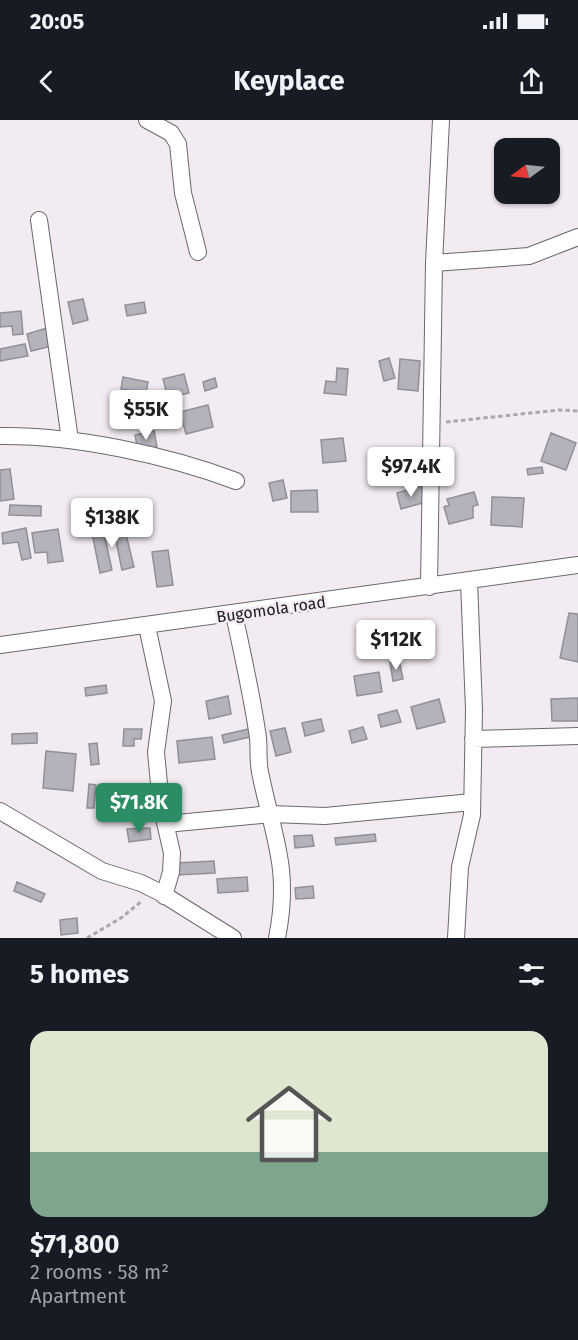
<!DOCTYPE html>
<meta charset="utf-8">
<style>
:root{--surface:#171b24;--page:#20242c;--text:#f1f3f6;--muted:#9ea1a6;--accent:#2c8c64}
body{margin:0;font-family:"Fira Sans",sans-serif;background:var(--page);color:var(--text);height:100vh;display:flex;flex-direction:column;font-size:22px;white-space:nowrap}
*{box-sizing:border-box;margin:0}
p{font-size:20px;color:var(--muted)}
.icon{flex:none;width:33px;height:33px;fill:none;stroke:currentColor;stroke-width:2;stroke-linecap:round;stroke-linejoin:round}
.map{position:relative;height:818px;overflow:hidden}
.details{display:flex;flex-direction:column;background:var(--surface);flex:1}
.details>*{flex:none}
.needle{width:39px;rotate:255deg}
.tools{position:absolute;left:494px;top:18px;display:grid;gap:12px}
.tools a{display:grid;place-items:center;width:66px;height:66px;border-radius:12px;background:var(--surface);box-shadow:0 2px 4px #0004;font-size:30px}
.price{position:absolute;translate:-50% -51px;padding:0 14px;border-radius:6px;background:#fff;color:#222;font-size:20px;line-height:39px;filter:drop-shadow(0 2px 3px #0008)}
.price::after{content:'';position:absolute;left:50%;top:36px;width:18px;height:14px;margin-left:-9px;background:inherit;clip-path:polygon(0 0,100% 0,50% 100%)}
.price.selected{background:var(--accent);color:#fff}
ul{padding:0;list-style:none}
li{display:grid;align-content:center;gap:12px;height:318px;padding:0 30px}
li span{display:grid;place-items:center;height:186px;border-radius:18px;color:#555}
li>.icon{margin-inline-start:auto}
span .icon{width:108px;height:108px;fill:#fffc;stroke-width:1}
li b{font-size:26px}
h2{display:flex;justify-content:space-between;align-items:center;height:72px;padding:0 30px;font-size:26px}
.status{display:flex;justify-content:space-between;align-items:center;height:42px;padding:0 30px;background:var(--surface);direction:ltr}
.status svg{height:16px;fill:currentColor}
header{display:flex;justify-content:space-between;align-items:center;height:78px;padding:0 30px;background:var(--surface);font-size:27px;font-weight:700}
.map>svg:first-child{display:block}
.building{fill:#b4b2ba;stroke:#918f97;stroke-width:1.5}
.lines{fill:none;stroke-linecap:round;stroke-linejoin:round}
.minor-casing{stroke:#6d666c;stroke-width:18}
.path{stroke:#aca6ab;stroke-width:3;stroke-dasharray:4.5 3;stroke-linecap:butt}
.minor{stroke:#fff;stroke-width:16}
.labels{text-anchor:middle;stroke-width:5;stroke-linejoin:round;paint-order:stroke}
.street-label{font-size:16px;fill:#1d1a1c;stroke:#f3ebf2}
</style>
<div class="status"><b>20:05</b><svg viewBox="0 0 49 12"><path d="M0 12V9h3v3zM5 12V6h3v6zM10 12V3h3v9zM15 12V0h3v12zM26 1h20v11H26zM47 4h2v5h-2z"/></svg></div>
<header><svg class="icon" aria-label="back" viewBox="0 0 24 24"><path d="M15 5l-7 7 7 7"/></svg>Keyplace<svg class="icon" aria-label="share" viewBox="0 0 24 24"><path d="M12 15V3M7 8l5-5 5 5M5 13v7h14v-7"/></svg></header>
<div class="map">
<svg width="578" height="818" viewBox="0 0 578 818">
<rect width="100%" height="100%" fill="#f3ebf2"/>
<path class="building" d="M83,179L88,200L73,204L68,182Z
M144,182L146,193L127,196L125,185Z
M21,191L23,214L13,215L12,206L0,207V193Z
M47,208L52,226L31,231L27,214Z
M25,224L28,236L0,241V229Z
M389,238L395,258L384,261L379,241Z
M400,239L420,241L418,271L398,269Z
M337,248L348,249L346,275L324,273L326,261L336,262Z
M184,254L189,273L168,278L163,259Z
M123,257L148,262L146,273L121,269Z
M215,258L217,267L205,271L203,262Z
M176,285L179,296L166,299L163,288Z
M208,285L213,307L186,314L180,292Z
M154,311L157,327L138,331L135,315Z
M551,313L576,323L566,350L541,341Z
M343,318L346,341L323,343L321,320Z
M542,347L543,353L528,355L527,349Z
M10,349L14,379L0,381V350Z
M283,360L287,378L273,381L269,363Z
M421,366L426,382L401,389L397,373Z
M317,370L318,392H291V371Z
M474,372L478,385L473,386V398L449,404L444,387L449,385L447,379Z
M492,377L524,378L522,407L491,405Z
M10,385L41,386V396L9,395Z
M120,385L121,398L95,401L94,388Z
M124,406L134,447L122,450L115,416L105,418L112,450L100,453L92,413Z
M26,408L31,438L22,440L18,422L3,424L2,413Z
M58,409L63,441L48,443L47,432L35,433L32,413Z
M168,430L173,465L157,467L152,432Z
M569,493L578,494V542L560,538Z
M399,540L403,559L393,561L390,542Z
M379,552L382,572L357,576L354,556Z
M106,565L107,573L86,576L85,568Z
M228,576L231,594L209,599L206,581Z
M578,578V601H552L551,579Z
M439,579L445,602L417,609L411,587Z
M397,590L401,602L381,607L378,595Z
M321,599L324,611L305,616L302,603Z
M363,607L367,619L352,623L349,611Z
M285,608L291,632L276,636L270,611Z
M124,609H142L141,619H134V626H123Z
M249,609L250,617L224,623L222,615Z
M37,613V623L12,624V614Z
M212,617L215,639L179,643L177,621Z
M97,623L99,644L91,645L89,624Z
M46,631L76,634L73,671L43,668Z
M89,664L96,665L94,688H87Z
M150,708L151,719L129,722L127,709Z
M375,714L376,721L336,725L335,718Z
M312,715L314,726L295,728L294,716Z
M214,741L215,753L177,755L176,743Z
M247,757L248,771L218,773L217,759Z
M17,762L45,774L41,782L14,771Z
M313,766L314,778L296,779L295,768Z
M77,798L78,813L61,815L60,800Z"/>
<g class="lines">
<g class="minor-casing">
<path id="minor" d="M147,0L171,13L178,24L183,73L198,132
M39,100L70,320
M434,143L529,136L578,117
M0,316C74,315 167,335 236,361
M429,467L434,143L441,0
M234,494C242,532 251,571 257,611C260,624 257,638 260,652C273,717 291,748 277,818
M147,506L163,581L156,632L161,685L172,733L171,752L164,776
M0,525L578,445
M473,619L578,616
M0,691L102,751L141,763L161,773L233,818
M166,704L271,694L325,696L472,682
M456,818L460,747L472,695L474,590L469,461"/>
</g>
<path class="path" d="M446,302L559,290L578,291
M87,818L121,798L142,781"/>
<use href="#minor" class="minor"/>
</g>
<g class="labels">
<g class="street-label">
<text transform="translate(271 489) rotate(-8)" y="6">Bugomola road</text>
</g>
</g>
</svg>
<div class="tools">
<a><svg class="needle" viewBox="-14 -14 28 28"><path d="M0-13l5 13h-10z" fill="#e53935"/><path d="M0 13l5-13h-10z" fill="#9ea1a6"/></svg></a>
</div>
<b class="price" style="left:146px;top:321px">$55K</b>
<b class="price" style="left:411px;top:378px">$97.4K</b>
<b class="price" style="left:112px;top:429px">$138K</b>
<b class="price" style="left:396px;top:551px">$112K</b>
<b class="price selected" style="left:139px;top:714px">$71.8K</b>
</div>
<section class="details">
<h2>5 homes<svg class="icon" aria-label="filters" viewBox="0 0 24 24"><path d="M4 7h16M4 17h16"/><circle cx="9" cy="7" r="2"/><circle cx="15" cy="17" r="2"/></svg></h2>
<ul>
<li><span style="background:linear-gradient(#dfe7d0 65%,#7fa58c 0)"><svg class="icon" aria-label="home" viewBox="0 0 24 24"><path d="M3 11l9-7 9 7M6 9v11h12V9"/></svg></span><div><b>$71,800</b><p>2 rooms · 58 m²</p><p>Apartment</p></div></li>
</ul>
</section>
